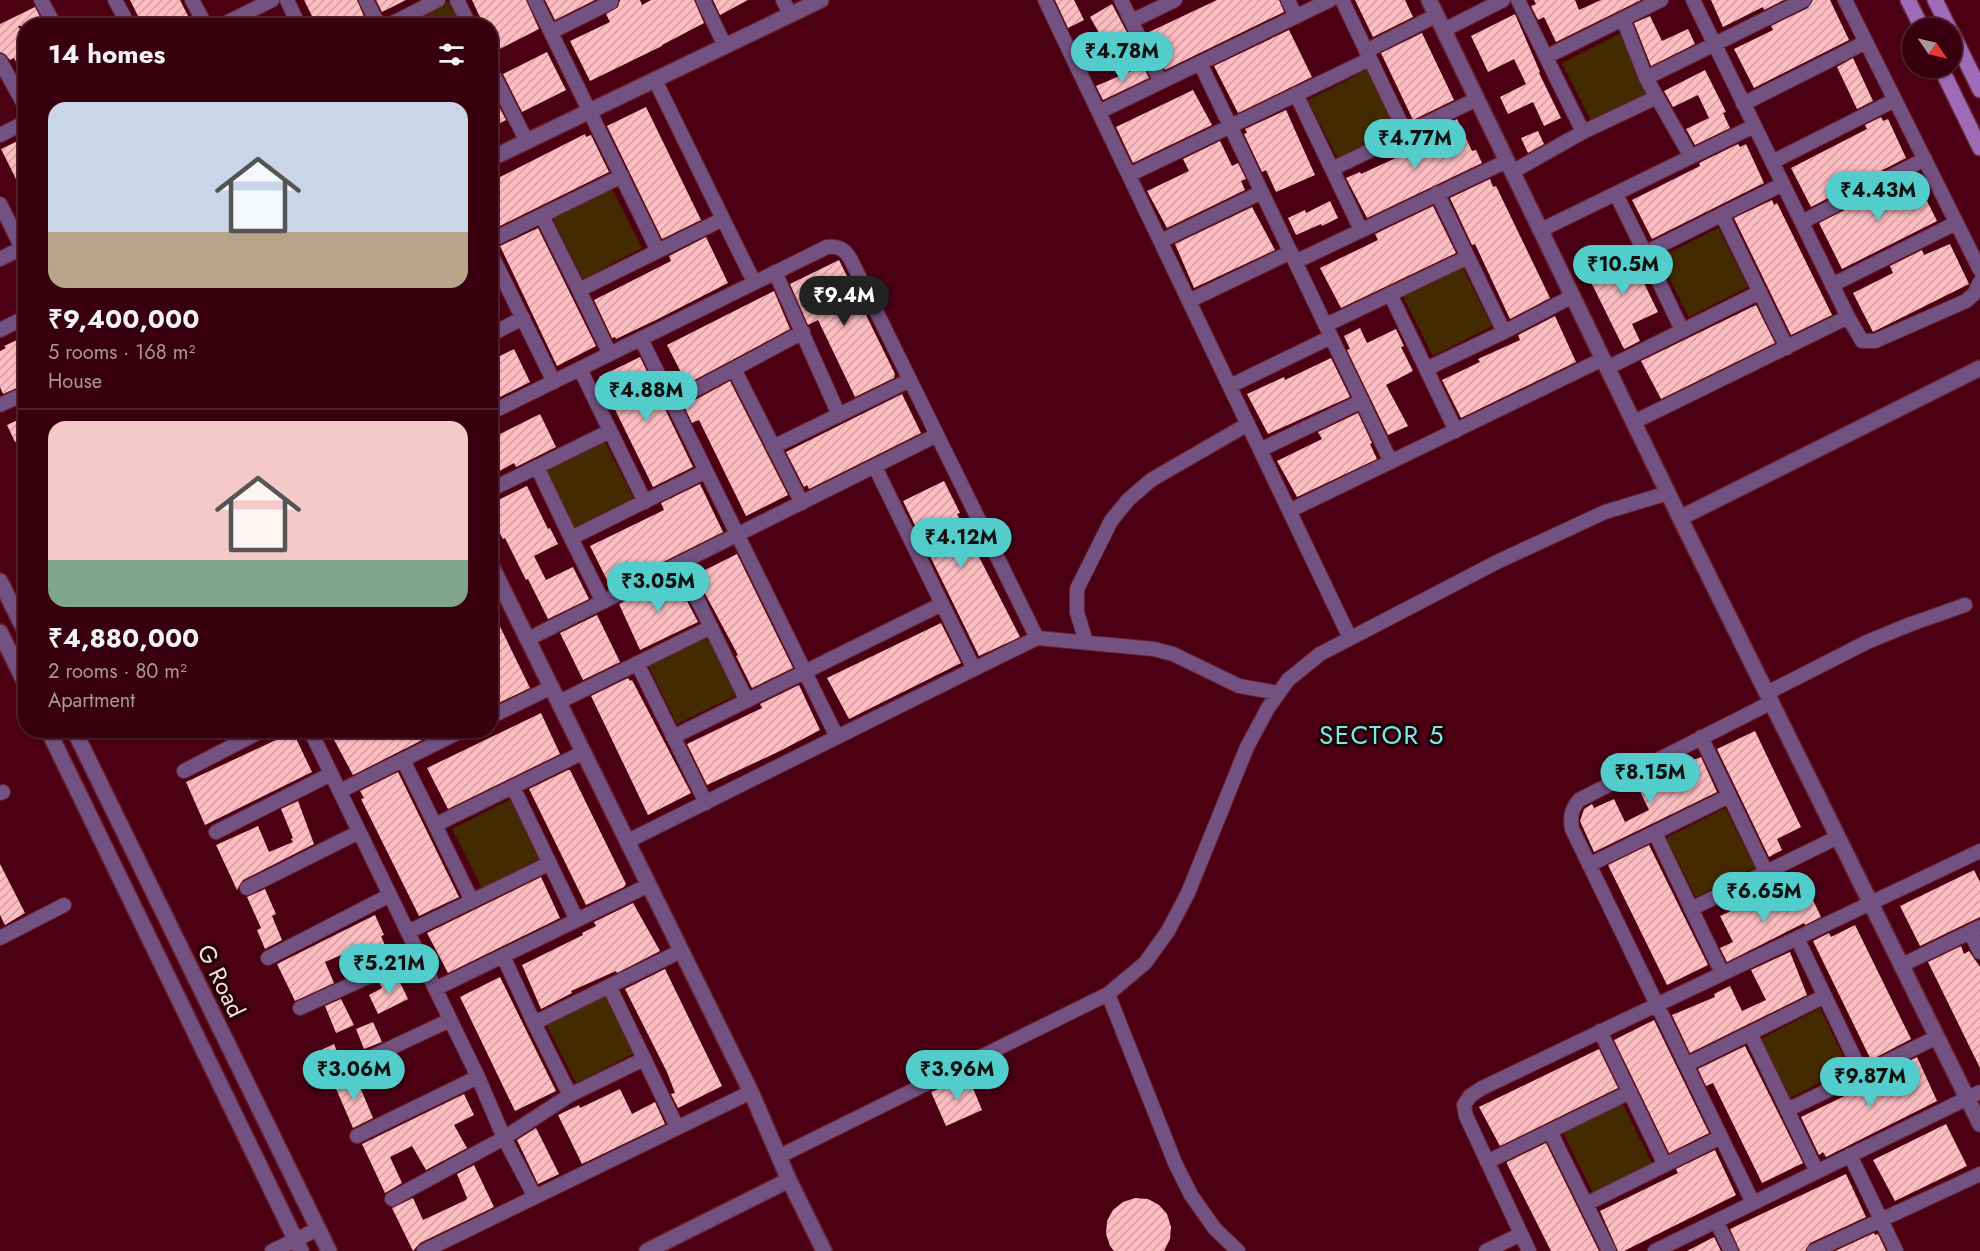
<!DOCTYPE html>
<meta charset="utf-8">
<style>
:root{--surface:#38000e;--page:#3f0a17;--text:#f1f3f6;--muted:#ab979e;--line:#52222e;--accent:#52cdcc}
body{margin:0;font-family:Jost,sans-serif;background:var(--page);color:var(--text);height:100vh;display:flex;flex-direction:column;font-size:22px;white-space:nowrap}
*{box-sizing:border-box;margin:0}
p{font-size:20px;color:var(--muted)}
.icon{flex:none;width:33px;height:33px;fill:none;stroke:currentColor;stroke-width:2;stroke-linecap:round;stroke-linejoin:round}
.map{position:relative;flex:1;overflow:hidden}
.drawer{position:absolute;left:18px;top:18px;width:480px;height:720px;display:flex;flex-direction:column;background:var(--surface);border-radius:24px;box-shadow:0 2px 4px #0004,0 0 0 2px var(--line)}
.drawer>*{flex:none}
.needle{width:39px;rotate:124deg}
.tools{position:absolute;left:1902px;top:18px;display:grid;gap:12px}
.tools a{display:grid;place-items:center;width:60px;height:60px;border-radius:50%;background:var(--surface);box-shadow:0 2px 4px #0004,0 0 0 2px var(--line);font-size:30px}
.price{position:absolute;translate:-50% -51px;padding:0 14px;border-radius:21px;background:var(--accent);color:#111;font-size:20px;line-height:39px;filter:drop-shadow(0 2px 3px #0008)}
.price::after{content:'';position:absolute;left:50%;top:36px;width:18px;height:14px;margin-left:-9px;background:inherit;clip-path:polygon(0 0,100% 0,50% 100%)}
.price.selected{background:#222;color:#fff}
ul{padding:0;list-style:none}
li{display:grid;align-content:center;gap:12px;height:318px;padding:0 30px}
li+li{border-top:2px solid var(--line)}
li span{display:grid;place-items:center;height:186px;border-radius:18px;color:#555}
li>.icon{margin-inline-start:auto}
span .icon{width:108px;height:108px;fill:#fffc;stroke-width:1}
li b{font-size:26px}
h2{display:flex;justify-content:space-between;align-items:center;height:72px;padding:0 30px;font-size:26px}
.map>svg:first-child{display:block}
.park{fill:#442a00}
.building{fill:url(#building-hatch)}
.lines{fill:none;stroke-linecap:round;stroke-linejoin:round}
.minor-casing{stroke:#672333;stroke-width:16}
.tertiary-casing{stroke:#672333;stroke-width:18}
.secondary-casing{stroke:#672333;stroke-width:18}
.minor{stroke:#735282;stroke-width:14}
.tertiary{stroke:#735282;stroke-width:15}
.secondary{stroke:#9f6bb7;stroke-width:15}
.labels{text-anchor:middle;stroke-width:6;stroke-linejoin:round;paint-order:stroke}
.street-label{font-size:24px;fill:#f9ddde;stroke:#1f0307}
.neighbourhood-label{font-size:26px;letter-spacing:1.5px;fill:#7ce8e7;stroke:#1f0307}
</style>
<div class="map">
<svg width="1980" height="1251" viewBox="0 0 1980 1251">
<defs>
<pattern id="building-hatch" width="6" height="6" patternUnits="userSpaceOnUse" patternTransform="scale(1.5)"><rect width="6" height="6" fill="#fdbdc1"/><path d="M-1 1l2-2M0 6l6-6M5 7l2-2" fill="none" stroke="#d09ea2"/></pattern>
</defs>
<rect width="100%" height="100%" fill="#4b0013"/>
<path class="park" d="M449,1L462,25L400,26Z
M1621,33L1651,92L1592,122L1562,63Z
M1367,70L1397,129L1338,159L1308,100Z
M612,189L642,248L583,279L553,219Z
M1718,228L1748,287L1689,317L1659,258Z
M1462,266L1492,326L1433,356L1403,296Z
M604,440L634,499L575,529L545,470Z
M706,635L736,695L677,724L648,665Z
M511,799L541,858L482,888L452,829Z
M1725,808L1755,867L1696,897L1666,838Z
M605,994L635,1053L576,1083L546,1024Z
M1820,1008L1849,1068L1790,1098L1761,1039Z
M1622,1103L1652,1163L1593,1193L1563,1133Z"/>
<path class="building" d="M130,0H180L193,26H143Z
M304,0H357L368,26H317Z
M376,0H406L382,12Z
M472,0H526L539,29L490,54V26H484Z
M545,0H595L555,20Z
M620,0H640L642,5L651,0H694L704,23L662,45V46L590,81L570,41L610,22L606,14L618,7Z
M713,0H748L720,15Z
M1055,0H1074L1084,20L1068,28Z
M1217,0H1279L1284,12L1165,70L1147,33Z
M1355,0H1405L1413,17L1373,37Z
M1534,0H1575L1579,10L1601,0H1641L1556,42L1544,17L1538,20L1531,6L1536,4Z
M1711,0H1784L1764,10L1763,7L1723,27Z
M1813,0H1830L1849,40L1754,88L1734,49L1773,30L1771,26L1808,8Z
M1112,4L1132,42L1111,54L1090,17Z
M35,7L45,26H18L26,40V80L14,58L10,60L5,54L0,52V24Z
M1515,14L1540,72L1539,73L1561,118L1544,126L1533,102L1508,114L1500,97L1526,84L1514,59L1488,72L1471,36Z
M1650,16L1662,41L1688,29L1695,44L1651,66L1634,23Z
M1289,30L1312,77L1238,113L1214,66Z
M1422,33L1454,100L1413,120L1381,53Z
M547,52L566,90L522,112L503,74Z
M1853,58L1873,101L1857,109L1837,67Z
M1143,66L1149,78L1103,100L1096,86Z
M1705,70L1726,112L1723,113L1730,128L1695,145L1686,129L1709,118L1698,95L1673,107L1664,91Z
M490,89L506,120L490,128Z
M1193,90L1212,125L1133,163L1116,127Z
M646,107L701,220L662,239L607,126Z
M1286,110L1315,175L1276,192L1266,170L1262,172L1244,134L1247,133L1245,129Z
M1881,117L1883,121L1888,119L1906,158L1811,207L1791,168L1867,129L1865,125Z
M1457,119L1472,151L1476,150L1482,163L1367,218L1346,178L1360,172L1361,174L1424,145L1422,136Z
M1538,131L1544,144L1528,153L1521,138Z
M585,134L586,137L591,135L609,172L492,230L490,182Z
M26,137V199L1,149Z
M1220,141L1232,166L1238,163L1246,179L1241,181L1245,190L1167,228L1147,191L1189,171L1183,159Z
M1738,144L1740,147L1746,144L1764,183L1652,239L1632,200L1700,166L1699,163Z
M1914,175L1937,221L1842,269L1819,223Z
M1490,179L1493,187L1496,186L1550,298L1510,319L1475,244L1472,245L1450,198Z
M1772,200L1774,205L1777,203L1832,315L1791,335L1734,218Z
M1330,201L1338,218L1322,226L1321,224L1296,235L1288,218L1305,210L1306,213Z
M1433,206L1456,253L1341,308L1320,268L1378,240L1375,234Z
M1252,207L1275,250L1194,288L1175,244Z
M538,228L596,346L557,366L500,246Z
M706,237L728,283L656,320L616,339L615,337L612,338L594,300L671,261L669,256Z
M1950,244L1969,284L1873,332L1853,293L1893,273L1890,266L1922,250L1924,255Z
M1628,250L1658,312L1632,324L1640,341L1624,349L1587,274L1613,262L1611,258Z
M839,260L895,374L894,378L855,397L818,320L808,325L790,284Z
M774,291L790,329L687,384L667,345Z
M1756,305L1775,343L1661,399L1641,361Z
M1555,316L1576,362L1461,418L1442,380L1480,362L1478,359L1520,340L1518,335Z
M1360,328L1367,343L1396,329L1404,346L1401,347L1413,371L1386,385L1408,426L1388,435L1347,350L1350,349L1344,336Z
M26,336V384L3,394L0,387V351L6,348L4,346Z
M514,349L530,382L490,402V361Z
M640,357L693,467L653,487L599,377Z
M1331,358L1350,397L1268,434L1247,394L1284,377L1285,380Z
M730,381L788,495L746,516L699,420L692,423L684,406Z
M902,394L921,433L809,489L807,485L804,487L786,452Z
M1358,413L1372,443L1370,444L1377,459L1297,497L1277,461L1322,439L1318,432Z
M540,414L556,447L516,467L514,463L496,473L490,463V439Z
M26,416V437L15,442L7,425Z
M944,481L960,513L957,514L1020,637L979,656L903,501Z
M700,484L723,532L611,588L590,546L664,510L661,503Z
M527,486L548,529L550,528L558,544L534,556L546,580L573,567L589,599L548,619L528,579L526,580L505,538L503,539L490,515V504Z
M737,554L793,668L752,688L736,656L738,655L695,575Z
M674,576L698,622L640,650L619,604Z
M490,606L530,688L490,707Z
M597,615L620,662L583,680L560,633Z
M941,623L961,663L849,719L827,678Z
M628,678L630,681L632,680L691,793L648,815L591,696Z
M799,685L820,730L780,751L707,785L687,744L762,708L760,704Z
M541,713L560,754L448,809L427,768Z
M342,730H442L353,775L332,736Z
M1755,731L1801,827L1777,839L1782,850L1769,857L1717,749Z
M293,732L312,772L205,825L186,782Z
M1701,757L1717,792L1594,852L1580,821L1584,809L1592,804L1594,808L1614,799L1625,822L1649,810L1638,787L1677,768L1675,766L1692,758L1693,760Z
M568,770H570L626,884L624,887L586,905L529,789Z
M398,772L459,897L419,916L361,799L364,798L360,791Z
M298,801L314,844L243,880L237,890L216,845L258,826L269,852L293,842L291,839L293,838L281,809Z
M1649,845L1708,965L1667,985L1608,865Z
M0,864L25,913L5,925L0,915Z
M1974,870L1980,882V917L1920,946L1900,906Z
M541,877L560,918L448,973L427,933Z
M265,889L276,914L272,916L282,940L265,949L257,930L261,928L247,897Z
M1777,890L1787,910L1812,898L1821,917L1805,925L1804,923L1727,962L1720,948L1733,942L1720,916Z
M633,903L660,951L617,973L616,971L571,991L572,993L541,1009L522,965L583,935L582,933L596,926L594,922Z
M375,915L384,935L381,936L390,957L372,965L364,945L325,962L334,983L295,1001L277,964Z
M1855,925L1911,1039L1871,1060L1813,941L1829,933L1831,937Z
M1961,946L1964,954L1969,951L1980,967V1068L1928,962Z
M1790,952L1807,995L1690,1053L1672,1015L1715,997L1714,994L1730,986L1742,1011L1766,1000L1751,970Z
M665,969L722,1086L678,1108L671,1094L675,1093L667,1072L625,989Z
M396,974L408,999L378,1014L369,995L382,988L379,982Z
M500,977L556,1091L515,1111L460,997Z
M341,999L354,1025L336,1033L325,1006Z
M1654,1020L1709,1133L1669,1153L1614,1040Z
M373,1022L382,1042L364,1049L356,1029Z
M334,1044L341,1061L324,1070L317,1052Z
M1745,1046L1803,1163L1762,1183L1713,1083L1706,1086L1698,1069Z
M1599,1049L1618,1088L1500,1146L1479,1107Z
M1917,1057L1937,1101L1826,1157L1823,1152L1819,1155L1801,1117L1880,1079L1879,1076Z
M355,1075L373,1118L353,1128L334,1084Z
M968,1076L982,1110L946,1126L931,1092Z
M620,1089L632,1114L655,1102L665,1124L582,1164L558,1115L579,1105L580,1108Z
M464,1094L474,1115L454,1125L467,1148L426,1170L412,1146L390,1157L402,1183L385,1193L362,1144Z
M1946,1124L1967,1166L1895,1201L1873,1160Z
M536,1128L559,1174L538,1184L517,1140Z
M1546,1143L1599,1251H1551L1507,1164V1162Z
M1715,1150L1736,1195L1624,1251H1618L1600,1211L1678,1173L1676,1169Z
M474,1165L494,1207L420,1243L413,1251L392,1208L413,1198L423,1220L466,1200L467,1198L457,1174Z
M1846,1174L1866,1217L1810,1243L1805,1251H1740L1730,1229Z
M1135,1198L1148,1199L1159,1205L1167,1214L1171,1227L1170,1239L1164,1251H1114L1110,1246L1106,1234L1107,1221L1113,1210L1123,1202Z
M1874,1233L1875,1235L1878,1234L1886,1251H1835Z
M1714,1237L1721,1251H1687Z"/>
<g class="lines">
<g class="minor-casing">
<path id="minor" d="M41,0L55,26
M115,0L129,26
M192,0L206,26
M287,0L299,26
M366,0L379,26
M457,0L470,26
M535,0L658,251L723,219L754,282
M703,0L725,46
M783,0L790,14
M1045,0L1350,638
M1121,0L1161,82
M1288,0L1296,17
M1342,0L1406,134
M1518,0L1546,57L1661,0
M1845,0L1980,270
M1623,19L1646,78L1691,157
M1132,21L1175,0
M220,26L272,0
M387,26L438,0
M1444,30L1503,0
M551,32L611,2L610,0
M1366,51L1437,15
M1546,57L1583,132
M0,61L26,108
M1200,63L1391,462
M490,68L527,142
M1646,78L1804,0
M655,80L723,219
M1296,94L1361,230
M1743,104L1866,42
M1099,112L1330,0
M0,135L26,122
M1772,162L1895,100
M1332,169L1477,99
M1512,172L1583,132L1657,97
M1129,175L1370,59
M1437,193L1504,332L1573,296
M1616,194L1645,253L1783,184
M0,204L26,256
M1722,215L1787,348
M542,216L579,290
M1802,222L1925,159
M1541,230L1754,126
M490,241L622,176
M1161,241L1262,192
M490,252L554,382
M1645,253L1682,330
M0,259L22,248
M1295,262L1507,161
M775,272L839,415
M1832,285L1956,223
M1390,294L1456,431
M1189,301L1291,252
M1848,317L1862,341H1875L1966,301L1974,294L1980,282
M1326,325L1468,257
M0,330L26,317
M490,335L523,318
M641,339L837,737
M610,354L579,290L658,251
M1607,368L1760,292
M580,369L645,502
M734,369L802,503
M1426,369L1504,332
M1230,386L1331,337
M672,402L803,332
M0,405L26,393
M490,413L827,247C839,246 845,249 851,260L910,380L773,447
M1634,422L1848,317L1693,0
M1260,450L1362,401
M875,467L974,669L1037,638L910,380
M490,490L537,467
M1289,511L1603,359
M571,538L537,467L610,431
M680,564L747,701
M603,602L571,538L706,471
M1037,638L1154,649L1173,654L1239,686L1278,693
M528,639L937,435
M1086,642L1077,612V589L1111,521L1128,500L1151,480L1248,424
M637,663L706,803
M1767,693L1867,642L1911,624L1965,605
M559,702L711,627
M490,717L552,687
M310,730L478,1077L504,1138L535,1197
M673,737L942,604
M1701,737L1766,872
M403,760L435,825L584,752
M184,771L263,730
M513,787L577,920
M340,791L463,730
M0,793L3,792
M435,825L472,901
M216,832L331,774
M1655,833L1722,973
M628,841L974,669
M1589,865L1729,796
M247,888L359,832
M1691,909L1838,837
M408,932L550,863
M1970,932L1980,952
M0,938L64,905
M1797,938L1862,1074L1937,1037
M503,956L534,1023L681,951
M268,958L390,895
M1902,965L1980,927
M609,986L677,1127
M435,989L649,885
M1108,994L1175,1163L1191,1195L1215,1229L1238,1251
M300,1008L418,954
M534,1023L570,1095
M1600,1031L1665,1165
M1750,1033L1817,1172
M1686,1065L1825,996
M331,1076L450,1020
M1787,1110L1862,1074
M1550,1131L1609,1251
M357,1136L478,1077
M1721,1137L1572,829C1570,817 1571,810 1579,800L1772,702
M1850,1155L1896,1251
M780,1156L1108,994L1145,963L1168,931L1188,893L1247,747L1268,708L1288,680L1320,654L1497,562L1605,512L1668,493
M1487,1162L1630,1092
M392,1199L504,1138L570,1095L644,1059
M1586,1204L1721,1137L1753,1203
M1716,1221L1731,1251
M272,1251L318,1229
M424,1251L751,1092
M1486,1251L1521,1234
M1529,1251L1466,1116L1464,1105L1470,1096L1482,1088L1980,851
M1655,1251L1980,1092
M1814,1251L1980,1174"/>
</g>
<g class="tertiary-casing">
<path id="tertiary" d="M1429,0L1680,518L1980,1124
M490,159L821,0
M1680,518L1980,368
M490,563L751,1092L789,1180L824,1251
M0,581L26,633
M0,632L26,685
M48,730L301,1251
M74,730L329,1251
M647,1251L789,1180"/>
</g>
<g class="secondary-casing">
<path id="secondary" d="M1908,0L1922,28
M1935,0L1949,28
M1952,33L1980,90
M1941,68L1980,148"/>
</g>
<use href="#minor" class="minor"/>
<use href="#tertiary" class="tertiary"/>
<use href="#secondary" class="secondary"/>
</g>
<g class="labels">
<g class="street-label">
<text transform="translate(221 981) rotate(64)" y="8">G Road</text>
</g>
<g class="neighbourhood-label">
<text x="1382" y="744">SECTOR 5</text>
</g>
</g>
</svg>
<div class="tools">
<a><svg class="needle" viewBox="-14 -14 28 28"><path d="M0-13l5 13h-10z" fill="#e53935"/><path d="M0 13l5-13h-10z" fill="#ab979e"/></svg></a>
</div>
<b class="price" style="left:1122px;top:83px">₹4.78M</b>
<b class="price" style="left:1415px;top:170px">₹4.77M</b>
<b class="price" style="left:1878px;top:222px">₹4.43M</b>
<b class="price" style="left:1623px;top:296px">₹10.5M</b>
<b class="price selected" style="left:844px;top:327px">₹9.4M</b>
<b class="price" style="left:646px;top:422px">₹4.88M</b>
<b class="price" style="left:961px;top:569px">₹4.12M</b>
<b class="price" style="left:658px;top:613px">₹3.05M</b>
<b class="price" style="left:1650px;top:804px">₹8.15M</b>
<b class="price" style="left:1764px;top:923px">₹6.65M</b>
<b class="price" style="left:389px;top:995px">₹5.21M</b>
<b class="price" style="left:354px;top:1101px">₹3.06M</b>
<b class="price" style="left:957px;top:1101px">₹3.96M</b>
<b class="price" style="left:1870px;top:1108px">₹9.87M</b>
<section class="drawer">
<h2>14 homes<svg class="icon" aria-label="filters" viewBox="0 0 24 24"><path d="M4 7h16M4 17h16"/><circle cx="9" cy="7" r="2"/><circle cx="15" cy="17" r="2"/></svg></h2>
<ul>
<li><span style="background:linear-gradient(#c9d6e8 70%,#b9a48a 0)"><svg class="icon" aria-label="home" viewBox="0 0 24 24"><path d="M3 11l9-7 9 7M6 9v11h12V9"/></svg></span><div><b>₹9,400,000</b><p>5 rooms · 168 m²</p><p>House</p></div></li>
<li><span style="background:linear-gradient(#f6c9c9 75%,#7fa58c 0)"><svg class="icon" aria-label="home" viewBox="0 0 24 24"><path d="M3 11l9-7 9 7M6 9v11h12V9"/></svg></span><div><b>₹4,880,000</b><p>2 rooms · 80 m²</p><p>Apartment</p></div></li>
</ul>
</section>
</div>
